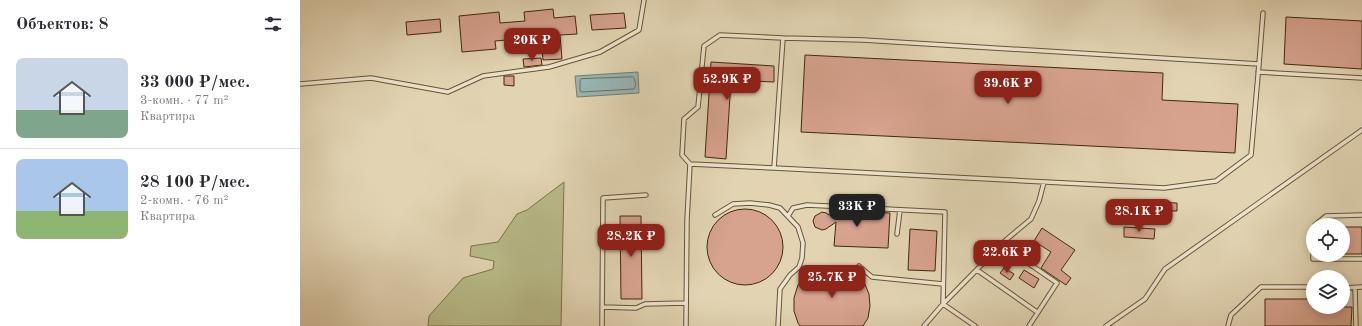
<!DOCTYPE html>
<html lang="ru">
<meta charset="utf-8">
<style>
:root{--surface:#fff;--page:#f2f2f3;--text:#2b2b33;--muted:#7c7c81;--line:#e1e1e2;--accent:#8f2418}
body{margin:0;font-family:"Old Standard TT",serif;background:var(--page);color:var(--text);height:100vh;display:flex;flex-direction:column;font-size:15px;white-space:nowrap}
*{box-sizing:border-box;margin:0}
p{font-size:13px;color:var(--muted)}
.icon{flex:none;width:22px;height:22px;fill:none;stroke:currentColor;stroke-width:2;stroke-linecap:round;stroke-linejoin:round}
.map{position:relative;flex:1;overflow:hidden}
.drawer{display:flex;flex-direction:column;background:var(--surface);width:300px}
.drawer>*{flex:none}
.controls{position:absolute;left:1006px;top:218px;display:grid;gap:8px}
.controls a{display:grid;place-items:center;width:44px;height:44px;border-radius:50%;background:var(--surface);box-shadow:0 2px 10px #0003;font-size:20px}
.price{position:absolute;translate:-50% -34px;padding:0 9px;border-radius:8px;background:var(--accent);color:#fff;font-size:13px;line-height:26px;filter:drop-shadow(0 1px 2px #0008)}
.price::after{content:'';position:absolute;left:50%;top:24px;width:12px;height:9px;margin-left:-6px;background:inherit;clip-path:polygon(0 0,100% 0,50% 100%)}
.price.current{background:#222;color:#fff}
ul{padding:0;list-style:none}
li{display:flex;align-items:center;gap:12px;height:100px;padding:0 16px}
li+li{border-top:1px solid var(--line)}
li span{display:grid;place-items:center;flex:none;width:112px;height:80px;border-radius:8px;color:#555}
li>.icon{margin-inline-start:auto}
span .icon{width:48px;height:48px;fill:#fffc;stroke-width:1}
li b{font-size:17px}
h2{display:flex;justify-content:space-between;align-items:center;height:48px;padding:0 16px;font-size:17px}
main{display:flex;flex:1;min-height:0}
.map>svg:first-child{display:block}
.green{fill:#b8bb89;stroke:#7c7249}
.water{fill:#98b6b6;stroke:#757e71}
.lines{fill:none;stroke-linecap:round;stroke-linejoin:round}
.shore{stroke:#6c7060;stroke-width:1}
.building{fill:#d7a28e;stroke:#402a09}
.lane-casing{stroke:#685434;stroke-width:5.5}
.lane{stroke:#ece3ce;stroke-width:3.5}
</style>
<main>
<section class="drawer">
<h2>Объектов: 8<svg class="icon" aria-label="filters" viewBox="0 0 24 24"><path d="M4 7h16M4 17h16"/><circle cx="9" cy="7" r="2"/><circle cx="15" cy="17" r="2"/></svg></h2>
<ul>
<li><span style="background:linear-gradient(#c9d6e8 65%,#7fa58c 0)"><svg class="icon" aria-label="home" viewBox="0 0 24 24"><path d="M3 11l9-7 9 7M6 9v11h12V9"/></svg></span><div><b>33 000 ₽/мес.</b><p>3-комн. · 77 m²</p><p>Квартира</p></div></li>
<li><span style="background:linear-gradient(#a9c7e8 65%,#8fb573 0)"><svg class="icon" aria-label="home" viewBox="0 0 24 24"><path d="M3 11l9-7 9 7M6 9v11h12V9"/></svg></span><div><b>28 100 ₽/мес.</b><p>2-комн. · 76 m²</p><p>Квартира</p></div></li>
</ul>
</section>
<div class="map">
<svg width="1062" height="326" viewBox="0 0 1062 326">
<rect width="100%" height="100%" fill="#e2d4b3"/>
<filter id="stains"><feTurbulence type="fractalNoise" baseFrequency=".005" numOctaves="4"/><feColorMatrix values="0 0 0 0 .2 0 0 0 0 .09 0 0 0 0 .02 0 0 0 .5 -.17"/></filter>
<radialGradient id="worn" r=".72"><stop offset=".6" stop-color="#630" stop-opacity="0"/><stop offset="1" stop-color="#630" stop-opacity=".3"/></radialGradient>
<path class="green" d="M264,182L261,326H128L129,316L163,278L193,269L194,261L170,256L171,246L198,242L217,214L227,210Z"/>
<path class="water" d="M338,72L339,93L277,97L275,76Z"/>
<g class="lines">
<path class="shore" d="M333,77C336,79 336,87 334,89L282,92L280,91V81L281,79Z"/>
</g>
<path class="building" d="M253,9L254,18L275,16L277,34L260,35L262,59L243,60L241,37L195,41L196,49L162,52L159,16L199,12L200,23L225,21L224,12Z
M324,13L326,28L292,30L290,15Z
M986,17L1062,21V69L984,64Z
M140,19L141,32L107,35L106,22Z
M505,55L863,73L862,100L938,104L935,153L501,132Z
M241,58L242,65L224,67L223,59Z
M411,62L474,66V82L431,80L426,159L405,157Z
M204,76H214V86L204,85Z
M849,202L877,203V211L849,210Z
M407 247a38 38 0 1 1 76 0a38 38 0 1 1-76 0Z
M537,211L590,213L588,248L534,246L536,222L526,229L522,230L515,227L513,221L515,216L522,212L526,213L536,219Z
M320,216H341L342,299H321Z
M824,227L855,229L854,239L824,237Z
M1043,227H1062V254H1043Z
M742,228L775,250L761,270L771,278L766,285L741,268L751,252L734,241Z
M610,229L637,231L635,271L608,270Z
M530,266L543,267L555,273L564,282L569,294L570,306L568,318L563,326H500L498,323L494,311V298L498,285L506,275L517,268Z
M704,268L714,274L710,280L700,273Z
M724,270L739,279L734,288L719,278Z
M965,299H1013V307H1052L1051,326H965Z"/>
<g class="lines">
<g class="lane-casing">
<path id="lane" d="M959,64L963,13
M958,72L1062,78
M0,84L71,78L148,92L183,76L249,67L300,52L339,30L344,0
M390,164L474,168L483,38
M415,215L433,204L450,203L469,205L480,208L498,227L503,243L502,258L499,267L490,275L480,289L478,326
M488,216L493,208L507,205L645,212L643,304L675,326
M1015,225L1026,216L1062,215
M597,234L600,210
M1013,255V259H1062
M728,263L757,283L729,326
M559,266L572,277L643,284
M677,270L737,312
M1043,288L1062,287
M1055,288L1056,326
M302,307L336,308L345,304L386,303
M302,326L303,198L346,195
M386,326L387,220L390,164L382,155L384,119L398,107L404,46L420,35L483,38L563,40L959,64L951,155L916,181L864,188L474,168
M624,326L643,304L707,239L731,219L739,201L744,182
M806,326L845,299L865,269L1062,130
M928,326L931,315L961,287H1013"/>
</g>
<use href="#lane" class="lane"/>
</g>
<rect width="100%" height="100%" filter="url(#stains)"/>
<rect width="100%" height="100%" fill="url(#worn)"/>
</svg>
<div class="controls">
<a><svg class="icon" aria-label="locate" viewBox="0 0 24 24"><circle cx="12" cy="12" r="6"/><path d="M12 2v4M12 18v4M2 12h4M18 12h4"/></svg></a>
<a><svg class="icon" aria-label="layers" viewBox="0 0 24 24"><path d="M12 4l9 5-9 5-9-5zM3 14l9 5 9-5"/></svg></a>
</div>
<b class="price" style="left:232px;top:62px">20K ₽</b>
<b class="price" style="left:427px;top:101px">52.9K ₽</b>
<b class="price" style="left:708px;top:105px">39.6K ₽</b>
<b class="price current" style="left:557px;top:228px">33K ₽</b>
<b class="price" style="left:839px;top:233px">28.1K ₽</b>
<b class="price" style="left:331px;top:258px">28.2K ₽</b>
<b class="price" style="left:707px;top:274px">22.6K ₽</b>
<b class="price" style="left:532px;top:299px">25.7K ₽</b>
</div>
</main>
